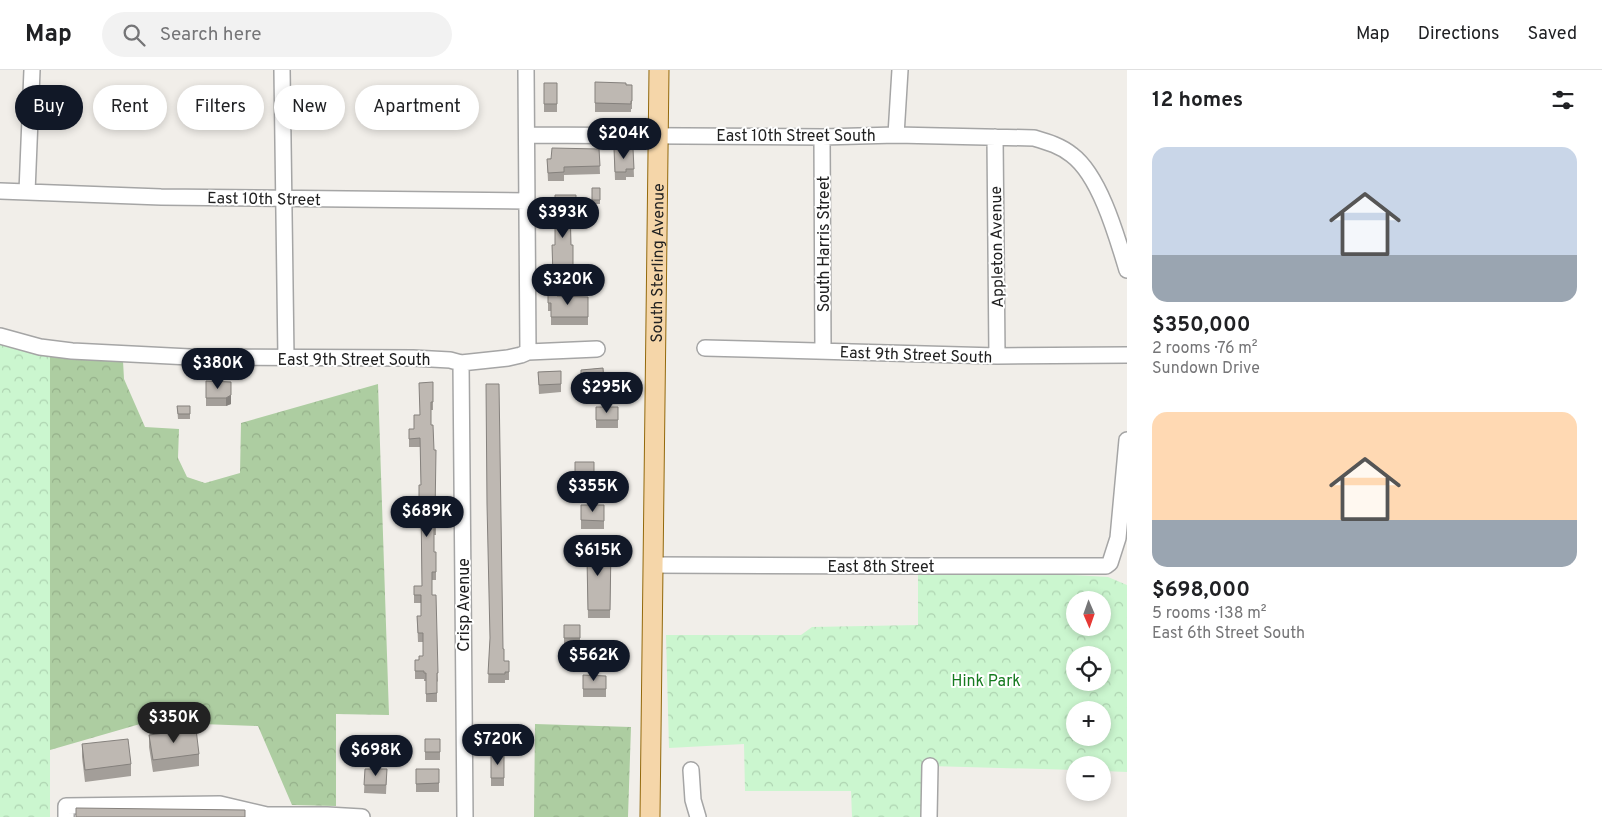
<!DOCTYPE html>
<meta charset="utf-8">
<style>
:root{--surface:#fff;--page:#f2f2f2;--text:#202124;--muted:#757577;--line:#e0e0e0;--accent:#111827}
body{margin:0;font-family:Overpass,sans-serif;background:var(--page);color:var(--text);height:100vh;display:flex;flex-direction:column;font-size:19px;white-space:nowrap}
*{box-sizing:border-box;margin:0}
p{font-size:16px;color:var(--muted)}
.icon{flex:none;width:28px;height:28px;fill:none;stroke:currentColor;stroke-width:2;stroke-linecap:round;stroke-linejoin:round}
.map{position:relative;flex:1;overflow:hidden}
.details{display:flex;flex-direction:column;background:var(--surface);width:475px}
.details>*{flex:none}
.banner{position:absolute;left:15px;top:15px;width:475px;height:45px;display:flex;gap:10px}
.needle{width:32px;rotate:178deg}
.fabs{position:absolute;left:1066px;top:521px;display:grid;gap:10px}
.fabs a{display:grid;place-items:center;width:45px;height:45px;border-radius:50%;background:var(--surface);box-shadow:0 2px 8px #0003;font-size:25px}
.price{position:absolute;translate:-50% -42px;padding:0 11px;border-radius:18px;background:var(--accent);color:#fff;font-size:16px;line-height:32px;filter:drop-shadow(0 1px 2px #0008)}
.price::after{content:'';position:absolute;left:50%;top:30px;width:15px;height:11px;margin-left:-8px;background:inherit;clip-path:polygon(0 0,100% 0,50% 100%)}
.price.on{background:#222;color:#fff}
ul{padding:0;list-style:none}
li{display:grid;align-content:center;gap:10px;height:265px;padding:0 25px}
li span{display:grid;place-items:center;height:155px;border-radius:15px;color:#555}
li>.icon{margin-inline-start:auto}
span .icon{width:90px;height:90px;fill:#fffc;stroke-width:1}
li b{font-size:21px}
h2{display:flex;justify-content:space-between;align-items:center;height:60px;padding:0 25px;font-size:21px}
.tag{padding:0 18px;border-radius:22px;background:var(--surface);box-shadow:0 2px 8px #0003;font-size:18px;line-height:45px}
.tag.on{background:var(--accent);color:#fff}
header{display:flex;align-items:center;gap:30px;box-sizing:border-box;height:70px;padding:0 25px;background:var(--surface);border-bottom:1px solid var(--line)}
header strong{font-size:24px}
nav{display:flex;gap:28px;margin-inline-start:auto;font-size:18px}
.search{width:350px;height:45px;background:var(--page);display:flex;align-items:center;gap:12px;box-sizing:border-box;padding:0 18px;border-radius:28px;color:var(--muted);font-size:19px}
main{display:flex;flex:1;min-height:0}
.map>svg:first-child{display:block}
.forest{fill:url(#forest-crowns)}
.park{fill:url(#park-crowns);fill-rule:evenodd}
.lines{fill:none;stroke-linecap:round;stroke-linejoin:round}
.minor-casing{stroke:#a5a5a5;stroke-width:18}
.major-casing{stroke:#93690c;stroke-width:21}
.minor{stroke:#fff;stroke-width:15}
.major{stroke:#f5d6a9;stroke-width:19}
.wall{fill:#a39e99}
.shaded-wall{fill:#85817d}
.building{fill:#beb8b2;stroke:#85817d}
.labels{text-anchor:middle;stroke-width:4;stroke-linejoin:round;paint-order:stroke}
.street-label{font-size:16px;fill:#212121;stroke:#fff}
.park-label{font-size:16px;fill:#157a1f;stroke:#fff}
</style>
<header>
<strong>Map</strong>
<div class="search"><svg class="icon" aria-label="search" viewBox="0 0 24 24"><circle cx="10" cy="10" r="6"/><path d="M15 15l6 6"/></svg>Search here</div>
<nav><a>Map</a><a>Directions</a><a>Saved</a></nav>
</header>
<main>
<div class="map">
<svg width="1127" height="747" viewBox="0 0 1127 747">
<defs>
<pattern id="forest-crowns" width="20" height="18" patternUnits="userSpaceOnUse" patternTransform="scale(1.25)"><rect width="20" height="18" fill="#adcda1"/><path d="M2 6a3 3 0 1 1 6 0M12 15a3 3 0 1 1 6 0" fill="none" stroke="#95b08a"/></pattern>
<pattern id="park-crowns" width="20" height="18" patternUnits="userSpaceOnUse" patternTransform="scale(1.25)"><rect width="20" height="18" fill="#cbf6cf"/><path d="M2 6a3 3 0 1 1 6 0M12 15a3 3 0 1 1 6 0" fill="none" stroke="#aed3b1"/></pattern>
</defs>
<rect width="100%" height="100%" fill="#f1eee9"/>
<path class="forest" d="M50,283L123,291L124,309L145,357L179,359L178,388L187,407L205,413L240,403L241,353L378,314L389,645L336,644V736L292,735L258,656L147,652L50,680Z
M535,654L631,657L628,747H534Z"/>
<path class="park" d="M0,269L50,283V747H0Z
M918,496L1108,507L1127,515V702L1103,701L1102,695H1075V700L930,696L929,747H852L851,721H745L744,674L669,678L666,565H801L812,557L918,555ZM1075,530H1102V558H1075ZM1075,585H1102V612H1075ZM1075,640H1102V668H1075Z"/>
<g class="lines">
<g class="minor-casing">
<path id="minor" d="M282,0L286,288
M526,0L528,282
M527,65L822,67L896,65L1034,68C1048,72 1061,76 1072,85C1100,106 1117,167 1127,200
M896,65L900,0
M822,67L823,281
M995,67L997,286
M0,121L161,127L527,131
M27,122L32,0
M0,266L40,277L72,281L190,287L413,288L450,290L461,293L508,288L521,285L528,282L597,279
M705,278L997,286L1127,285
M461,293L465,747
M652,495L918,496H1106L1110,493L1118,468L1127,370
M691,700L693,730L698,747
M267,745H327L362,747
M66,747V736L220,734L267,745V747
M929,747L930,696"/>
</g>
<g class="major-casing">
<g id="major">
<path id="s1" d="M650,747L659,0"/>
</g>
</g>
<use href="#minor" class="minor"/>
<use href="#major" class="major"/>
</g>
<path class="wall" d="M595,12L632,15V39H631V42H595Z
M544,13H557V42H544Z
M599,79L600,104L564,105V111H548L547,89Z
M614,79H633L634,107H626V110H615Z
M592,118H600V134H592Z
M555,125H576V145L570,144L571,175L573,197H576V216H570V217L555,218V214H553L552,175H555Z
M548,223L557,226L588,227V255H551V241H548Z
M603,298L604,320L581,321V300Z
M561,301V322L539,324L538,302Z
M206,311L231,312V334L226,336H206Z
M433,312V340H431V355L435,446L436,454V465H434V482H436V510H432V525L438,612L437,611V632H426V611H424V609H415V590H419L423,586V572H418L417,546H421V533H414V516H422L421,444H419V415H421L420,377H409V359H414Z
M177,336H190V349H178Z
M596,337H618V358H596Z
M575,392H594V423H575Z
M581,435H604V459H581Z
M582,477H611L610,548H588L587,497H586V495H582Z
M564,555H580V576H564Z
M490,571L503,579L504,591H509V610H505V613H488Z
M583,605L606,606V627H583Z
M149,665L199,684V696L153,702L149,677Z
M425,669H440V690H425Z
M82,674L131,694V706L85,712L82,687Z
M491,685H504V716H491Z
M365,699H387L386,724L364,723Z
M416,699H439V722H416Z"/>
<path class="shaded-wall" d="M231,325V334L226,336V328Z"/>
<path class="building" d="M595,12L626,13V15H632V31H631V34L595,33Z
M544,13H557V34H544Z
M552,78L599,79L600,96L564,97V102L548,103L547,89H551Z
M614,79H633L634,99H626V102H615Z
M592,118H600V130H592Z
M555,125H576V136H570L571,175H573V197H576V207H570V209H555V206H553L552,175H555Z
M548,223H557V226L588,227V247H551V233H548Z
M603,298L604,312L581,313V300Z
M561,301V314L539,315L538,302Z
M206,311L231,312V325L226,328H206Z
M433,312V332H431V355H433L434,380H436L435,446H436V456H434V482H436V502H432V525H436L438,603H437V623L426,624V603H424V601H415V590H419V586H423V563H418L417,546H421V525H414V516H422L421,435H419V415H421L420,368L409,369V359H414V345H420L419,313Z
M486,314H499L503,579H504V591H509V602H505V604H488L490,568L487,434Z
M177,336H190V344H178Z
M596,337H618V350H596Z
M575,392H594V414H575Z
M581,435H604V451L581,450Z
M582,477H611L610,540H588L587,489H586V486H582Z
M564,555H580V568H564Z
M583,605L606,606V619H583Z
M196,659L199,684L153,690L149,665Z
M128,669L131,694L85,700L82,674Z
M425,669H440V682H425Z
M491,685H504V708H491Z
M365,699H387L386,715H364Z
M416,699H439V713L416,714Z
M76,738L245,740V747H76Z"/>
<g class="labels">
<g class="street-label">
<text x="796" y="71">East 10th Street South</text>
<text transform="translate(264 128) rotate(1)" y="6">East 10th Street</text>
<text transform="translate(823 174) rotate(-90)" y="6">South Harris Street</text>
<text transform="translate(996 177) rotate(-91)" y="6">Appleton Avenue</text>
<text dy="6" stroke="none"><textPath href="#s1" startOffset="554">South Sterling Avenue</textPath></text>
<text transform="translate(916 284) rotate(2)" y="6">East 9th Street South</text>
<text x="354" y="295">East 9th Street South</text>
<text x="881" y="502">East 8th Street</text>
<text transform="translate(463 535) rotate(-90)" y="6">Crisp Avenue</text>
</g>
<g class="park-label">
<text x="986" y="616">Hink Park</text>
</g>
</g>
</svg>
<div class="fabs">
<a><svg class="needle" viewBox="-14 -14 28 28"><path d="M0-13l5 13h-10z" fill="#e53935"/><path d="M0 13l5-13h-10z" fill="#757577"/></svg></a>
<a><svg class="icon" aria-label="locate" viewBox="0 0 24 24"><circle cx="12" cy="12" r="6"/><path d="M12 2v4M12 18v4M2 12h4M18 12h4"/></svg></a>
<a>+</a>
<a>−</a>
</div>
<b class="price" style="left:624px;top:90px">$204K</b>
<b class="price" style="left:563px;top:169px">$393K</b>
<b class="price" style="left:568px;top:236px">$320K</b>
<b class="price" style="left:218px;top:320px">$380K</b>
<b class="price" style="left:607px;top:344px">$295K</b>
<b class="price" style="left:593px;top:443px">$355K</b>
<b class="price" style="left:427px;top:468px">$689K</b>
<b class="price" style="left:598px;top:507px">$615K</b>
<b class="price" style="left:594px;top:612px">$562K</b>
<b class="price on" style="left:174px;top:674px">$350K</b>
<b class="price" style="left:498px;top:696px">$720K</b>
<b class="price" style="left:376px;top:707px">$698K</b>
<div class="banner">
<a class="tag on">Buy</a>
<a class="tag">Rent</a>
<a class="tag">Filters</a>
<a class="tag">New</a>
<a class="tag">Apartment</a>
</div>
</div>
<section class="details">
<h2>12 homes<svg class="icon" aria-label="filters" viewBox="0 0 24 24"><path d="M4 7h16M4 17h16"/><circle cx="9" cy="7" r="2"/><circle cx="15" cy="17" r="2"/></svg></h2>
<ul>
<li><span style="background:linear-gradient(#c9d6e8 70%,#9aa5b1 0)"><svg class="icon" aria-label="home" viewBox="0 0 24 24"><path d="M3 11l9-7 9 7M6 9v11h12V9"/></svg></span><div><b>$350,000</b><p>2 rooms · 76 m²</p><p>Sundown Drive</p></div></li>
<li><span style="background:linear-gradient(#ffd9b3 70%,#9aa5b1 0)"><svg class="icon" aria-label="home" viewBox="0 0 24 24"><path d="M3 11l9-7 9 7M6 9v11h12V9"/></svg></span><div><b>$698,000</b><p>5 rooms · 138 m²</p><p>East 6th Street South</p></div></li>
</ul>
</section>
</main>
